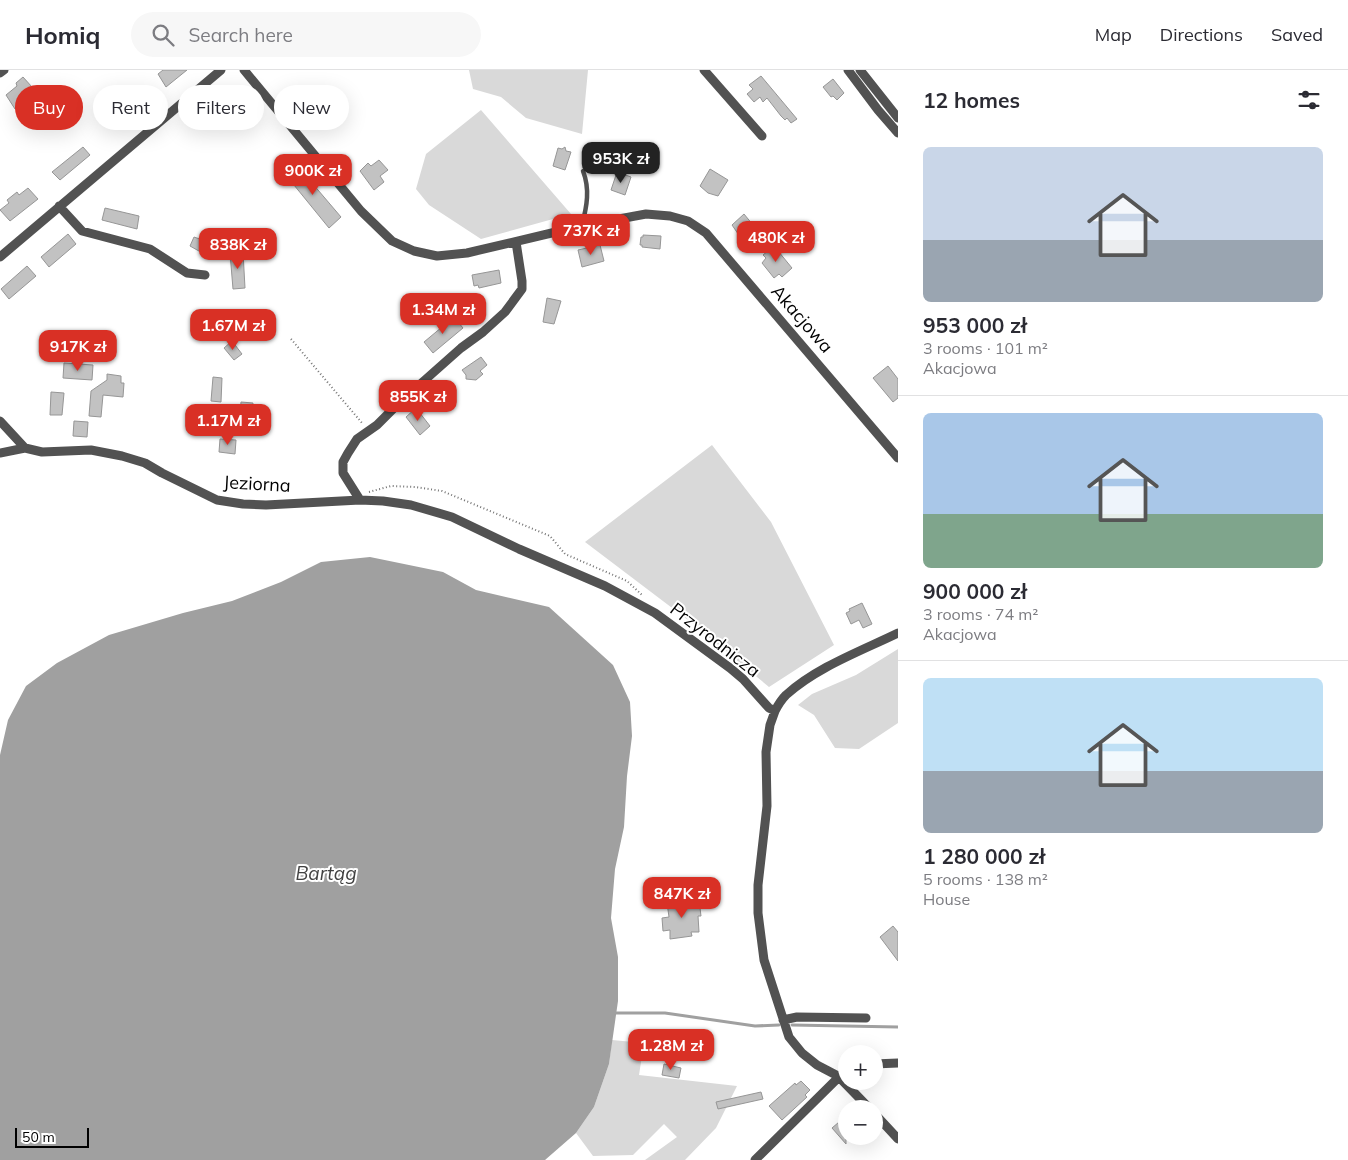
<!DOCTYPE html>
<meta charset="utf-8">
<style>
:root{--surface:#fff;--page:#f7f7f7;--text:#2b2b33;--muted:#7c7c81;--line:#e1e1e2;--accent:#d93025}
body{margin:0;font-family:Mulish,sans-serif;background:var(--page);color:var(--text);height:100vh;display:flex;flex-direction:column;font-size:19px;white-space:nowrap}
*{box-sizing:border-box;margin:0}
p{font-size:16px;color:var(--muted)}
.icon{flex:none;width:28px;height:28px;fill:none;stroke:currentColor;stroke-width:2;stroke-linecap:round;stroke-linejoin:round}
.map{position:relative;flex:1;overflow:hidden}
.drawer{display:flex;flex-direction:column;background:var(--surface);width:450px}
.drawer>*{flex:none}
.top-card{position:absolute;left:15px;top:15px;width:475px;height:45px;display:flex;gap:10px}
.controls{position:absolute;left:838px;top:975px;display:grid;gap:10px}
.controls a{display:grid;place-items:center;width:45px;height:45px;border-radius:50%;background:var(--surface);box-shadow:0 5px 20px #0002;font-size:25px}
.scale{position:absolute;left:15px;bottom:12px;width:74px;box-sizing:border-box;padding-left:5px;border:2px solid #000;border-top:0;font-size:14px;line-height:18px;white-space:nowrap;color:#000;-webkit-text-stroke:4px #fff;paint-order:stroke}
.price{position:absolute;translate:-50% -42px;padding:0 11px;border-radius:10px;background:var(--accent);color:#fff;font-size:16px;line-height:32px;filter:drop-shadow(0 1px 2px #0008)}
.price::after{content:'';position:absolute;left:50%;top:30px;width:15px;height:11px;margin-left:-8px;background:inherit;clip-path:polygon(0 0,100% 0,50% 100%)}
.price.on{background:#222;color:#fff}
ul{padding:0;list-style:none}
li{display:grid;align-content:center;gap:10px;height:265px;padding:0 25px}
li+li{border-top:1px solid var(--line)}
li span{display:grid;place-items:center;height:155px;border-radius:8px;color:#555}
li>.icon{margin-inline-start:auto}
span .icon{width:90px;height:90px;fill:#fffc;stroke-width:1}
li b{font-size:21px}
h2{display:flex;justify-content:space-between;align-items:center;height:60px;padding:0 25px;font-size:21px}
.pill{padding:0 18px;border-radius:22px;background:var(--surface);box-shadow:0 5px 20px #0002;font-size:18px;line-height:45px}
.pill.on{background:var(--accent);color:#fff}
header{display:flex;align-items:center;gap:30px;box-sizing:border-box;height:70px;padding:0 25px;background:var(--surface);border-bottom:1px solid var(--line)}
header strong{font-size:24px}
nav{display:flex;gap:28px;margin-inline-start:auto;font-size:18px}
.search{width:350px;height:45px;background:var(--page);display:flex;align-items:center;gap:12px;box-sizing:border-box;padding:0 18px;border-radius:28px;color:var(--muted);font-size:19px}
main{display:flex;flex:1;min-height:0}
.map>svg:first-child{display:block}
.green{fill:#d9d9d9}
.water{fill:#a0a0a0}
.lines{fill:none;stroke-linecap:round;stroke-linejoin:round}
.stream{stroke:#a0a0a0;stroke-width:3}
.building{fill:#c2c2c2;stroke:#969696}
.path{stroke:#747474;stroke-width:2;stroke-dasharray:1 2.5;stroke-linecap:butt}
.lane{stroke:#525252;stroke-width:4.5}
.street{stroke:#525252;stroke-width:9}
.labels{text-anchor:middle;stroke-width:4;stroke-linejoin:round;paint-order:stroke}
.street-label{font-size:18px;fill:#000;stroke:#fff}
.water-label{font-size:19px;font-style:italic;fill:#414141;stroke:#fff}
</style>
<header>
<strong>Homiq</strong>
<div class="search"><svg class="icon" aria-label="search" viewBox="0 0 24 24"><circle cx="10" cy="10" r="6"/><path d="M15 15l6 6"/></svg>Search here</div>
<nav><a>Map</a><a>Directions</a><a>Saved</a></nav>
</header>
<main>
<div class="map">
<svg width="898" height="1090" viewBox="0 0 898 1090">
<rect width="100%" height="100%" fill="#fff"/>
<path class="green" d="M469,0H588L582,64L526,48L501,27L473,19Z
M481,40L571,144L481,169L429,135L416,119L426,84Z
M712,375L771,452L834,575L769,617L688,550L585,472Z
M898,579V653L859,679L835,678L814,645L798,635L812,624L856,605Z
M612,970L644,973L639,1005L737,1016L716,1058L685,1090H645L677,1067L664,1054L633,1085L593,1086L576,1063L594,1037L609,994Z"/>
<path class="water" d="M370,487L443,502L476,520L549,537L613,595L630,632L632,666L627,706L624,757L615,799L611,848L618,887V931L609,994L594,1037L576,1063L545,1090H0V685L8,650L26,616L57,593L109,565L183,543L232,531L281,512L321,492Z"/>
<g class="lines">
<path class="stream" d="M616,943H665L755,956L779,955
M792,955L898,957"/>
</g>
<path class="building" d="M163,0H187L166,17L158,4Z
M761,6L797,49L791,53L787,48L785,50L781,46L767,28L763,32L760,27L754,32L747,24L753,19L749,15Z
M23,7L32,17L30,19L37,27L22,39H15L6,25L17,16L16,13Z
M833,9L844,23L837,30L833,26L831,27L823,17Z
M321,16L337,37L329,43L312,24Z
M239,26L249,39L240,46L230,34Z
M83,77L90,85L60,110L52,102Z
M565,77L566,81L571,82L565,100L553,96L558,78L562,79Z
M379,90L388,100L380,106L384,112L374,120L360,101L368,93L371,96Z
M295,93L341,147L329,158L285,104Z
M710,99L728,110L718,126L708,123L700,116Z
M617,102L631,107L625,125L611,120Z
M28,118L38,129L10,151L0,140L9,133L7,130L17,122L19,125Z
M105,138L139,146L137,159L102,150Z
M744,144L753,155L748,159L755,167L745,174L732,155Z
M68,164L76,174L49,197L41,187Z
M643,165L661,166L660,179L642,177V175H640L641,167H643Z
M194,167L211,173L206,185L190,176Z
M600,175L604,191L582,197L578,180Z
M774,176L792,198L782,207L779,204L774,208L762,193L766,188L763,185Z
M243,182L245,218L233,219L230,183Z
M27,196L36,206L9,229L1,219Z
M499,200L501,213L479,218L478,215L474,216L472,205Z
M547,228L561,231L554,254L543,252Z
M454,247L463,258L433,283L424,272Z
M232,271L242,284L234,290L224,278Z
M481,287L487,295L480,301L483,304L476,310L466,309V305L462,300Z
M64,293L93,295L92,310L63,308Z
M888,296L898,309V328L893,332L873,308Z
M107,304L121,306V313H124L123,327L103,325L101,347L89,346L91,321L107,310Z
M213,307L222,308L221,332L211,331Z
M443,315L456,331L447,338L434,322Z
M51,322L64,323L62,345H50Z
M241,332L253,333L250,360L239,359Z
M416,338L430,356L420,365L406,347Z
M74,351L88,352L87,367L73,366Z
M220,369L236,370L235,384L219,382Z
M862,533L872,554L863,558L859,550L851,554L846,543L850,541L849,539Z
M699,830L701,846H698L699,862H691L692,866L670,869V860L663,861L662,848L669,847L667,833Z
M893,856L898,862V891L880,867Z
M654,961L668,964L664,989L649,986Z
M664,994L681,998L679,1008L662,1005Z
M801,1011L810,1020L805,1025L807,1027L782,1050L769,1036L795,1013L796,1015Z
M761,1022L763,1029L718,1039L716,1032Z
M846,1046V1074L832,1058Z"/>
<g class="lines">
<path class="path" d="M291,269L362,353
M369,422L391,416L415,417L442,421L550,466L565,484L627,511L642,525"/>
<path class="lane" d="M582,155C587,136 590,119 583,101"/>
<path class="street" d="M244,0L361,141L392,171L414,181L437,186L467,183L581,156L646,144L670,146L688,151L706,163L898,388
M704,0L762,66
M848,0L878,40L898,63
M860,0L898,48
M0,3L4,0
M59,136L82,161L150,179L187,203L205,205
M0,187L221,0
M0,351L25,378L42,382L91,380L122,386L145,393L162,403L217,430L243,434L266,435L360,430L383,431L411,435L452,447L519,479L605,516L655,543L730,598L743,609L769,638L775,641L770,655L766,682L767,736L758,815V843L764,890L789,967L802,983L817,995L838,1006L870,1039
M0,383L25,378
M360,430L343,403V392L348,383L357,369L377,355L399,333L461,278L483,262L505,242L522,219V211L516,172
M775,641C778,635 782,629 786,625C817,597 861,581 898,563
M783,950L797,947L866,948
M874,994L898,993
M874,1043L898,1069
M755,1090L846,1000"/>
</g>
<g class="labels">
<g class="street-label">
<text transform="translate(802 249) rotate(49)" y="6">Akacjowa</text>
<text transform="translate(257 414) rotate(3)" y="6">Jeziorna</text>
<text transform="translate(715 570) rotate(38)" y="6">Przyrodnicza</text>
</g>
<g class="water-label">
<text x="326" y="810">Bartąg</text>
</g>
</g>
</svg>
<div class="controls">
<a>+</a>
<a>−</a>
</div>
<div class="scale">50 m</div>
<b class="price on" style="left:621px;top:114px">953K zł</b>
<b class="price" style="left:313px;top:126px">900K zł</b>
<b class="price" style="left:591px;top:186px">737K zł</b>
<b class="price" style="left:776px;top:193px">480K zł</b>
<b class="price" style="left:238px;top:200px">838K zł</b>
<b class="price" style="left:443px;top:265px">1.34M zł</b>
<b class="price" style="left:233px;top:281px">1.67M zł</b>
<b class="price" style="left:78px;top:302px">917K zł</b>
<b class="price" style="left:418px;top:352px">855K zł</b>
<b class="price" style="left:228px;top:376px">1.17M zł</b>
<b class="price" style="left:682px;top:849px">847K zł</b>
<b class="price" style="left:671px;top:1001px">1.28M zł</b>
<div class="top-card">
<a class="pill on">Buy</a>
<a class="pill">Rent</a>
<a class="pill">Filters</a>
<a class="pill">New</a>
</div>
</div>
<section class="drawer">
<h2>12 homes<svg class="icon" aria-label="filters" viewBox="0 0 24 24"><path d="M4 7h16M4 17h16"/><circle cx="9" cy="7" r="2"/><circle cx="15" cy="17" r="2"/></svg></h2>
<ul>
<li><span style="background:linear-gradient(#c9d6e8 60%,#9aa5b1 0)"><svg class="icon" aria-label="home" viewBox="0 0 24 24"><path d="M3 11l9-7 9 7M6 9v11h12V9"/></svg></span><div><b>953 000 zł</b><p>3 rooms · 101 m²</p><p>Akacjowa</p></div></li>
<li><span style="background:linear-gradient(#a9c7e8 65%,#7fa58c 0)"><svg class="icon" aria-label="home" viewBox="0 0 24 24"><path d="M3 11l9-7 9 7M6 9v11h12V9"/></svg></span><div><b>900 000 zł</b><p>3 rooms · 74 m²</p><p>Akacjowa</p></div></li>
<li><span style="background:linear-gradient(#bfe0f5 60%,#9aa5b1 0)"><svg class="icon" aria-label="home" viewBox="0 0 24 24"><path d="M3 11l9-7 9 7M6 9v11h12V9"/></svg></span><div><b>1 280 000 zł</b><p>5 rooms · 138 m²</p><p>House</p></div></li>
</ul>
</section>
</main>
